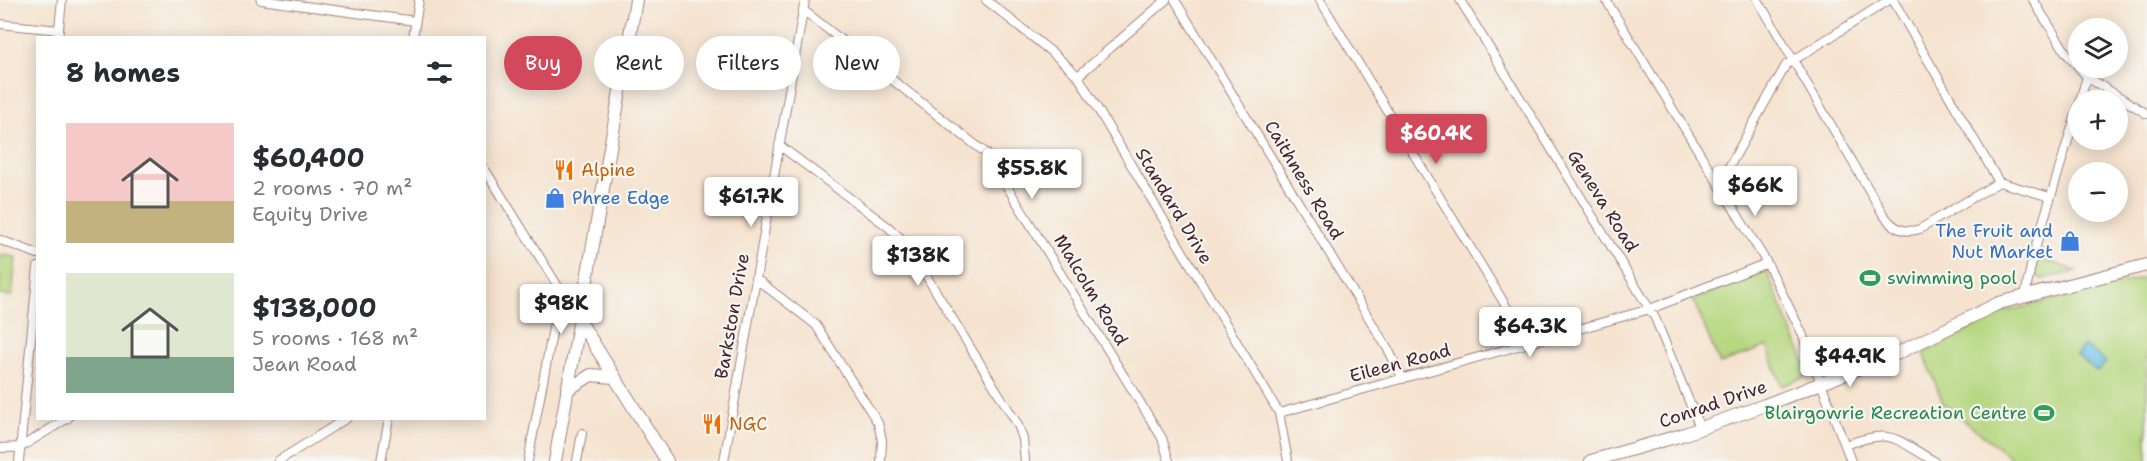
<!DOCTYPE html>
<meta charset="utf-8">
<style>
:root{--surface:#fff;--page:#f7f7f7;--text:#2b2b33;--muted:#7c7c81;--accent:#d1495b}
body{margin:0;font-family:"Shantell Sans",sans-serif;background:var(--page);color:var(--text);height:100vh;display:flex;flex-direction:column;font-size:22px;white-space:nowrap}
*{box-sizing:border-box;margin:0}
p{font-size:20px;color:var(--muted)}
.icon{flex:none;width:33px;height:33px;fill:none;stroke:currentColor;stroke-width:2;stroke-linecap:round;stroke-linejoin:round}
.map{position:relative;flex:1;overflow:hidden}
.details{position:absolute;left:36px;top:36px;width:450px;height:384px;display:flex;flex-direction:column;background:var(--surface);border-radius:0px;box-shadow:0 3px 15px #0003}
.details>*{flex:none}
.hud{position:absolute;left:504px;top:36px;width:570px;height:54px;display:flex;gap:12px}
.controls{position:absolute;left:2068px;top:18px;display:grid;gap:12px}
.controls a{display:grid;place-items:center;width:60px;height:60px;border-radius:50%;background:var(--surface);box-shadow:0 3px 15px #0003;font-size:30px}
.price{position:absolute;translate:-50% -51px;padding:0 14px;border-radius:6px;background:#fff;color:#222;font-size:20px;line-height:39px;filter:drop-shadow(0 2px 3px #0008)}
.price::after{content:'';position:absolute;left:50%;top:36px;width:18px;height:14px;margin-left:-9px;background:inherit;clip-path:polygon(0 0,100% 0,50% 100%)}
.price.current{background:var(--accent);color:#fff}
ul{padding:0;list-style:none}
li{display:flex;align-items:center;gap:18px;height:150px;padding:0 30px}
li span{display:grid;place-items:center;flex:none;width:168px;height:120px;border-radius:0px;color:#555}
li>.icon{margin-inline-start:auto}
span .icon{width:72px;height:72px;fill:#fffc;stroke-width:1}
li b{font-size:26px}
h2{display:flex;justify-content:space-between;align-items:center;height:72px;padding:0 30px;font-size:26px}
.chip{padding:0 21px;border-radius:27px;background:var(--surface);box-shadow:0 3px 15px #0003;font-size:21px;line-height:54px}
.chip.current{background:var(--accent);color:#fff}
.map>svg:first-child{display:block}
.green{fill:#b6d77f;stroke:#807b55;stroke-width:1.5}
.water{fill:#65c0e2;stroke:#587086;stroke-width:1.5}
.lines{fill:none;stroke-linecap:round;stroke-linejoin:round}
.street-casing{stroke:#a0817d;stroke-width:10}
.secondary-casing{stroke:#a0817d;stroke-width:14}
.street{stroke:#fff;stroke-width:8}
.secondary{stroke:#fff;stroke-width:12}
.labels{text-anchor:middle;stroke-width:4.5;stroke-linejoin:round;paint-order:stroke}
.food-label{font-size:18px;fill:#c56008;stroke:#f6f6f2;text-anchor:start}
.street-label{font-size:18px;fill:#4a1f2b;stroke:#f6f6f2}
.shop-label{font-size:18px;fill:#366cbe;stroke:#f6f6f2;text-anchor:start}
.leisure-label{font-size:18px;fill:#27864d;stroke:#f6f6f2;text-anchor:start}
</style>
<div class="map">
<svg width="2147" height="461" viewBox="0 0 2147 461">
<rect width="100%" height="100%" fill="#f6f6f2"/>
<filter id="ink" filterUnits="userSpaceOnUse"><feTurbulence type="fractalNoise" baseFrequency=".0167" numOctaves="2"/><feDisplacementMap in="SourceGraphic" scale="12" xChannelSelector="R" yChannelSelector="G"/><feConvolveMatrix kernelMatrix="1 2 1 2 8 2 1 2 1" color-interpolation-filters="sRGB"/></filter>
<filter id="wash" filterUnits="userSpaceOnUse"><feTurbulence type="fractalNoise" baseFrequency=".008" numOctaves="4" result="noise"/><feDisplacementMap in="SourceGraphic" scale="24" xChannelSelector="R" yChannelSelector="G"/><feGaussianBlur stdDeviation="1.35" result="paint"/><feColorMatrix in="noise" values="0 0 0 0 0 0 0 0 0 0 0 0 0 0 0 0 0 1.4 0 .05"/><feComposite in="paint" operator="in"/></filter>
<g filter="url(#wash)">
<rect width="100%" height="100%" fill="#f5e3cf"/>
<path class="green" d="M0,255L16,257L12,296L0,295Z
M2035,257L2077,271L2042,279L2034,275L2031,268Z
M1766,270L1810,375L1782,386L1767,346L1720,364L1693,300Z
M2147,277V461H2015L1943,403L1924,353L2003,312Z"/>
<path class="water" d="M2084,345L2106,362L2098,372L2076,355Z"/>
</g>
<g filter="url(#ink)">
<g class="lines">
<g class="street-casing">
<path id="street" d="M261,0L415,21
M986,0L1054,54L1078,76L1279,413L1288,461
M1175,0L1389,351L1403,379
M1320,0L1529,344
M1460,0L1655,318L1700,428
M1606,0L1767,263L1801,331L1851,461
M1758,0L1883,214C1893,228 1903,234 1920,229L1999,182
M1893,0L1999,182L2050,197
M2033,0L2067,54L2087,77L2147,114
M803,10L987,154L1162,438L1169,461
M0,24L59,30
M58,38L62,0
M413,38L419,0
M1078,76L1166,0
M2080,100L2087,77
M779,145L887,226L906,243L1018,425L1023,439L1025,461
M484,168L579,320
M1719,185L1786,65L1889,0
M0,240L38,254
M755,278L816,325L878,423L882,440L881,461
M2025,295L2034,252L2079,104
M1279,413L1650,309L1767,263
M1845,445C1893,428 1893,438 1934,461
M0,448L21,447L68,418
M19,461L38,267
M278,461L347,418
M381,461L389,418
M528,461L560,291
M577,461L582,433
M724,461L805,0"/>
</g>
<g class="secondary-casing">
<path id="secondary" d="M579,320L667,461
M567,390L591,375L614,377
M555,461L636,0
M1591,461L1682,435L1765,405L1896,354L1999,303L2147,265"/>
</g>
<use href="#street" class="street"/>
<use href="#secondary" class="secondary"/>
</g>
</g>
<defs>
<g id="restaurant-bare" transform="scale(1.62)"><path d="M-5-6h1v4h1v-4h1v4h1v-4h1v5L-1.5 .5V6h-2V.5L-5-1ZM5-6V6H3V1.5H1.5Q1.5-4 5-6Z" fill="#e8710a" stroke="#f6f6f2" stroke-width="2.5" paint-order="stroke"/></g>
<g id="shop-bare" transform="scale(1.62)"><path d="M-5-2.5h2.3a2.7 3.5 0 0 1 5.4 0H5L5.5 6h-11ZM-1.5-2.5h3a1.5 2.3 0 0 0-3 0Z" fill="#3f7fe0" stroke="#f6f6f2" stroke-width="2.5" paint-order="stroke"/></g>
<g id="stadium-bare" transform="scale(1.62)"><path d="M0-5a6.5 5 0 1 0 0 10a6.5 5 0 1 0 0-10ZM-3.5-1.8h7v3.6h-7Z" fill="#2e9e5b" stroke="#f6f6f2" stroke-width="2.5" paint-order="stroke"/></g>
</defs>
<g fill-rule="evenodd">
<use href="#restaurant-bare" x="564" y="170"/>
<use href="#shop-bare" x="555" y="198"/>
<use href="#shop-bare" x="2070" y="241"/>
<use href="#stadium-bare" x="1870" y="278"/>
<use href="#stadium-bare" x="2044" y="413"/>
<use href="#restaurant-bare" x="712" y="424"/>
</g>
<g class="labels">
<g class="food-label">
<text x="581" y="176">Alpine</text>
<text x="729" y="430">NGC</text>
</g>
<g class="street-label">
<text transform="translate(1304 180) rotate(59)" y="6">Caithness Road</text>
<text transform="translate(1603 201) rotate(58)" y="6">Geneva Road</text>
<text transform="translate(1174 206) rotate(59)" y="6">Standard Drive</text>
<text transform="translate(1091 290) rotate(59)" y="6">Malcolm Road</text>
<text transform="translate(732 316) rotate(-80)" y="6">Barkston Drive</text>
<text transform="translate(1400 363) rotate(-15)" y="6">Eileen Road</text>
<text transform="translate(1713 404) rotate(-19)" y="6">Conrad Drive</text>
</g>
<g class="shop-label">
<text x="572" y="204">Phree Edge</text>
<text x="2053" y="237" text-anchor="end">The Fruit and<tspan x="2053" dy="21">Nut Market</tspan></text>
</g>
<g class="leisure-label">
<text x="1887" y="284">swimming pool</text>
<text x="2027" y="419" text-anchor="end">Blairgowrie Recreation Centre</text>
</g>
</g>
</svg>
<div class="controls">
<a><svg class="icon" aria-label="layers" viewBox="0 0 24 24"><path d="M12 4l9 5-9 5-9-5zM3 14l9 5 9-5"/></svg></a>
<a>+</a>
<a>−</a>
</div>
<b class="price current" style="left:1436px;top:165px">$60.4K</b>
<b class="price" style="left:1032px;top:200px">$55.8K</b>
<b class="price" style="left:1755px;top:217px">$66K</b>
<b class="price" style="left:751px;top:228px">$61.7K</b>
<b class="price" style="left:918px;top:287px">$138K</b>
<b class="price" style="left:561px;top:335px">$98K</b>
<b class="price" style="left:1530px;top:358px">$64.3K</b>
<b class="price" style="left:1850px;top:388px">$44.9K</b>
<div class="hud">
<a class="chip current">Buy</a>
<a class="chip">Rent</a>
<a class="chip">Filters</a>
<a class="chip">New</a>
</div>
<section class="details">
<h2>8 homes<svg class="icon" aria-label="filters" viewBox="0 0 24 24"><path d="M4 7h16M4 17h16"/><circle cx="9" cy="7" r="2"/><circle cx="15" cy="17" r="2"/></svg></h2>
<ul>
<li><span style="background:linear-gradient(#f6c9c9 65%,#c2b280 0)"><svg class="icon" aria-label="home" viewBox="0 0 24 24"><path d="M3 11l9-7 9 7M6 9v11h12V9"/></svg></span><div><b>$60,400</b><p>2 rooms · 70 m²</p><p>Equity Drive</p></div></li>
<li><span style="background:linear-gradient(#dfe7d0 70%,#7fa58c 0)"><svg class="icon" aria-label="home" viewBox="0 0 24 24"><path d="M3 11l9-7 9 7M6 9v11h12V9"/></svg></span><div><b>$138,000</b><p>5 rooms · 168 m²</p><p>Jean Road</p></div></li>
</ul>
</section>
</div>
